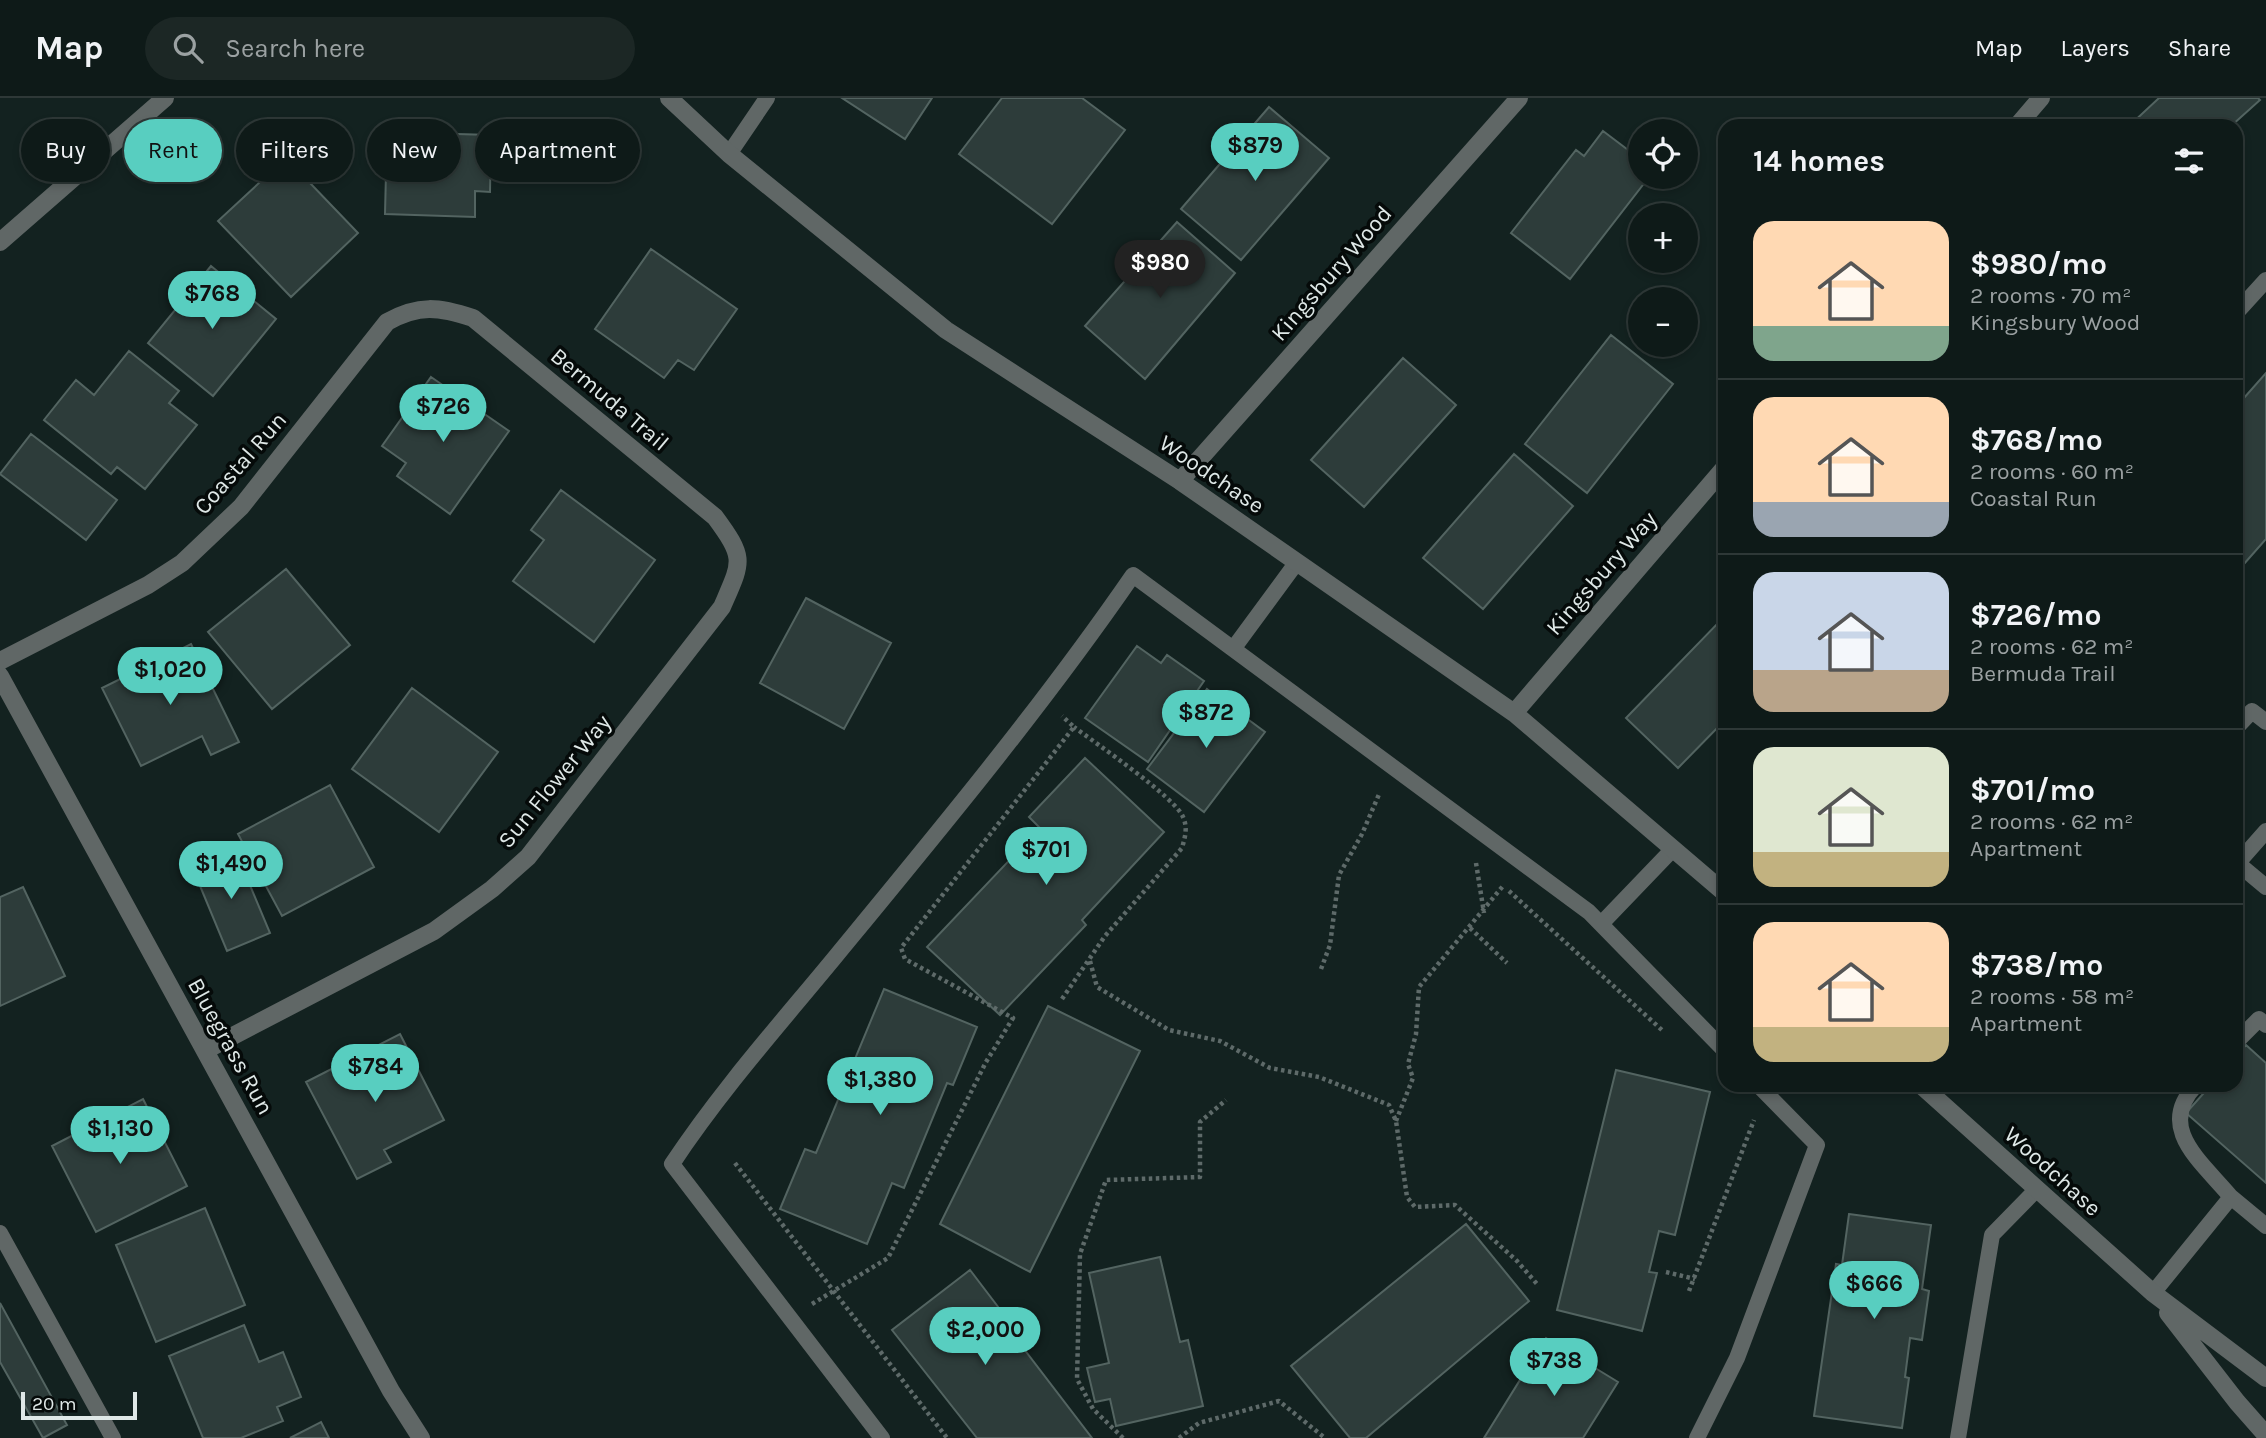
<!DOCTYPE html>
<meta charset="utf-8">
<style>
:root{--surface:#0e1a18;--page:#1c2725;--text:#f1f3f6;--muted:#9ba1a2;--line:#2e3837;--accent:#58cec0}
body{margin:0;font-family:Karla,sans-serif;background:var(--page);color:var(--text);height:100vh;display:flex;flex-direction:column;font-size:26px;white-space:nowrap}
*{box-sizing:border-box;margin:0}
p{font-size:23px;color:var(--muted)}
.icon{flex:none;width:38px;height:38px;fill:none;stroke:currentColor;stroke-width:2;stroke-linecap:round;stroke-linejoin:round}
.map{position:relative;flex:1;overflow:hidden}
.details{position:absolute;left:1718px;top:21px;width:525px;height:973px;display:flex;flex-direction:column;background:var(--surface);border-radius:21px;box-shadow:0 4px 10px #0003,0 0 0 2px var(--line)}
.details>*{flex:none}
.banner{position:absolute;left:21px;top:21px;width:665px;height:63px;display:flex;gap:14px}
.buttons{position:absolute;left:1628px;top:21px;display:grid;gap:14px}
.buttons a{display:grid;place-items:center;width:70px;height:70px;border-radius:50%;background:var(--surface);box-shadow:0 4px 10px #0003,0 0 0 2px var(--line);font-size:35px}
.scale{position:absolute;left:21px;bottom:18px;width:116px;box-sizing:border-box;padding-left:7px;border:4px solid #dfe8e7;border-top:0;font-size:19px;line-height:24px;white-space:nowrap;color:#dfe8e7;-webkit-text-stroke:5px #050a09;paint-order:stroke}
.price{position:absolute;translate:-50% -60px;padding:0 16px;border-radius:24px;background:var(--accent);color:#111;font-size:23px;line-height:46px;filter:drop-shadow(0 2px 4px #0008)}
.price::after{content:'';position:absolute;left:50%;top:42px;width:21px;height:16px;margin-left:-10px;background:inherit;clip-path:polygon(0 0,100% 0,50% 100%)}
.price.selected{background:#222;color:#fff}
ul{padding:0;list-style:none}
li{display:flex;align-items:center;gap:21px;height:175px;padding:0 35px}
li+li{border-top:2px solid var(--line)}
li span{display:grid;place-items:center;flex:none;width:196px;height:140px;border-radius:21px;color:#555}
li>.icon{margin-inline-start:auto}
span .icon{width:84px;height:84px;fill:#fffc;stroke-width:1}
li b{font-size:30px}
h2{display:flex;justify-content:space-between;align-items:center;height:84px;padding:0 35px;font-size:30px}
.pill{padding:0 24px;border-radius:32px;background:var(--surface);box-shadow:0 4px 10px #0003,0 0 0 2px var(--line);font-size:24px;line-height:63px}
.pill.selected{background:var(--accent);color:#111}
header{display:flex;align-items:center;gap:42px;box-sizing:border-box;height:98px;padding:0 35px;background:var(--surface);border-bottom:2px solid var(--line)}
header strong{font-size:33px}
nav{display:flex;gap:38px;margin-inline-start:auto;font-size:24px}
.search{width:490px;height:63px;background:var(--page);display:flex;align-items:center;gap:18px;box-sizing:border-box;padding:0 24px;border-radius:38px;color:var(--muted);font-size:26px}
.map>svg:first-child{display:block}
.building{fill:#2d3c3a;stroke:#536461;stroke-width:2}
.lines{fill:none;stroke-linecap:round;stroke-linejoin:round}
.path{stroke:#5e6a69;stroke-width:4.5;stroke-dasharray:3.5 3.5;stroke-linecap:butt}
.lane{stroke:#606766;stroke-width:16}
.street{stroke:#606766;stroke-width:18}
.labels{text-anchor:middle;stroke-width:7;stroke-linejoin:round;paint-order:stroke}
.street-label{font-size:23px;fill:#dfe8e7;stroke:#050a09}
</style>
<header>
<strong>Map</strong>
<div class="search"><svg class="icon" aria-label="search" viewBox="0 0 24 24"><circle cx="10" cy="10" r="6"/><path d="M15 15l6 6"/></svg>Search here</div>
<nav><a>Map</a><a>Layers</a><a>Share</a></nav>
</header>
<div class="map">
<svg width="2266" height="1340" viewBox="0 0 2266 1340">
<rect width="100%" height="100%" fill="#132220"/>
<path class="building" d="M842,0H932L905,41Z
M1002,0H1082L1125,32L1052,126L959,56Z
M2159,0H2258L2260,2L2231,28H2129Z
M1269,9L1329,60L1241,162L1181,111Z
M1603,33L1640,61V79H1649L1570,181L1511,135L1576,52L1584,58Z
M387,34L491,37L490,94L475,93V119L385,116Z
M286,60L358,135L291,199L218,123Z
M1177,124L1235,175L1145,281L1085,228Z
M651,151L737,211L694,272L678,262L664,280L595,231Z
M211,168L276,221L213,298L148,245Z
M1611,237L1673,286L1587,395L1525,346Z
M129,253L179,293L169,305L197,327L145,391L117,369L111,376L44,322L76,282L94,297Z
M1403,260L1456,307L1364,409L1311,362Z
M2266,275V441L2236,475V309Z
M431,279L509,333L450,416L397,378L406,365L382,348Z
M31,336L117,402L86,442L0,376Z
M1514,356L1573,408L1483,511L1423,460Z
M561,392L655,462L594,544L513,483L544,442L531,432Z
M286,471L350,547L272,611L208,534Z
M806,500L891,545L844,631L760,585Z
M1719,524L1726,530V621L1678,670L1626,620Z
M191,546L239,644L211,657L202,638L141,668L102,590Z
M1137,548L1161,565L1167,557L1204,583L1148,664L1085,620Z
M412,590L498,654L439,734L352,671Z
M1207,591L1265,634L1204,714L1147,671Z
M1085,660L1164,734L1082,822L1086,827L1000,917L927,849L1040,730L1029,719Z
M330,687L374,769L282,818L238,736Z
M236,754L270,835L227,853L193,771Z
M23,789L65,878L0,908V799Z
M884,891L977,929L953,987L947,985L904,1090L892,1085L867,1146L780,1111L805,1051L816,1055Z
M1048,908L1140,953L1030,1174L940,1126Z
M400,936L444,1022L384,1052L391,1064L357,1081L306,984Z
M2246,947L2266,965V1085L2186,1015L2211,987H2236V958Z
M1616,972L1710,994L1675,1137L1659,1133L1649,1174L1657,1175L1642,1233L1557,1212Z
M143,1001L187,1088L96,1134L52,1048Z
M205,1110L245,1207L156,1244L116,1147Z
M1849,1116L1931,1127L1922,1191L1929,1193L1922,1242L1910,1240L1905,1279L1909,1280L1902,1330L1814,1318L1836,1166L1842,1167Z
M1466,1126L1529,1203L1366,1340H1350L1291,1268Z
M1160,1159L1180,1244L1188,1242L1203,1308L1116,1328L1110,1301L1095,1304L1087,1270L1109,1265L1089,1175Z
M970,1172L1005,1218L1001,1221L1092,1340H977L892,1232Z
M0,1205L67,1327L43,1340L0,1264Z
M244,1227L259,1264L283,1254L301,1299L277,1309L283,1323L241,1340H203L169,1258Z
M1546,1240L1618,1284L1583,1340H1484Z
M321,1324L329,1340H290Z"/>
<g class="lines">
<path class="path" d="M1476,765L1484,815
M1509,793L1663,933
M1470,830L1507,865
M1090,863L1097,889L1169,932L1220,943L1270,970L1319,979L1389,1007L1396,1023L1407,1099L1415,1109L1455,1107L1517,1163L1537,1186
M1321,871L1330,847L1339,777L1362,736L1380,694
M1062,901L1105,838L1182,750C1185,739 1188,730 1183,719C1176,700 1094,644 1074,629
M1396,1023L1413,980L1408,966L1416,936L1419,889L1503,788
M735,1065L947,1340
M1666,1174L1695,1181
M1689,1193L1754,1022
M812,1206L888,1160L986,964L1013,920L905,861L901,850L1074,629L1062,618
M1123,1340L1093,1311L1077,1281L1080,1156L1106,1082L1200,1079V1024L1226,1002
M1179,1340L1199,1325L1279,1303L1325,1340"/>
<path class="lane" d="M729,56L767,0
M2236,215L2266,182
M1233,551L1297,464
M2236,630L2252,613L2266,624
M2236,764L2266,789
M2236,767L2266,733
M1601,826L1673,751
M2236,944L2259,921L2266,927
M2231,1099L2266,1128
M0,1135L113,1340
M2153,1195L2231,1099C2202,1064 2155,1030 2196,987
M882,1340L672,1066C721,992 780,926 836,858C938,734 1042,609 1133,477L1589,814L1726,954
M1697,1340L1737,1260L1817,1047L1758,987
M1958,1340L1992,1137L2037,1091"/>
<path class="street" d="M669,0L729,56L946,232L1180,383L1514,615L1726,796
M2017,28L2041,0
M0,144L165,0
M1180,383L1519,0
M0,563L148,487L182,465L241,409L387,224C419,206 439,209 473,220L715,419C746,461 742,463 722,509L528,759L492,791L434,833L206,952
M0,578L391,1293L421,1340
M1514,615L1726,368
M1921,987L2153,1195L2266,1280
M2168,1215L2237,1304L2266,1337"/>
</g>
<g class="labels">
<g class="street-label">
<text transform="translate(1331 175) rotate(-49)" y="8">Kingsbury Wood</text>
<text transform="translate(610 301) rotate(40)" y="8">Bermuda Trail</text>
<text transform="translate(240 365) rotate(-49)" y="8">Coastal Run</text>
<text transform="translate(1212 376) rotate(34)" y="8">Woodchase</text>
<text transform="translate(1601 475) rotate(-49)" y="8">Kingsbury Way</text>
<text transform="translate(554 683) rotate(-51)" y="8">Sun Flower Way</text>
<text transform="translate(231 948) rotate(61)" y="8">Bluegrass Run</text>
<text transform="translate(2053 1073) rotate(42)" y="8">Woodchase</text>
</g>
</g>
</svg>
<div class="buttons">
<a><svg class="icon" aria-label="locate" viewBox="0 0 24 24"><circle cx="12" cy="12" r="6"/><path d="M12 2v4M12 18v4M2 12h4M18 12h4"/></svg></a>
<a>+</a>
<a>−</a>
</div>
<div class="scale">20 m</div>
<b class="price" style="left:1255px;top:85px">$879</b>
<b class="price selected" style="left:1160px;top:202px">$980</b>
<b class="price" style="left:212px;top:233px">$768</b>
<b class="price" style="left:443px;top:346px">$726</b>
<b class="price" style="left:170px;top:609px">$1,020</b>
<b class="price" style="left:1206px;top:652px">$872</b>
<b class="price" style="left:1046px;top:789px">$701</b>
<b class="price" style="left:231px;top:803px">$1,490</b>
<b class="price" style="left:375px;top:1006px">$784</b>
<b class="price" style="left:880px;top:1019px">$1,380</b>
<b class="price" style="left:120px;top:1068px">$1,130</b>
<b class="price" style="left:1874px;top:1223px">$666</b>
<b class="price" style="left:985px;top:1269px">$2,000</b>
<b class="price" style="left:1554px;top:1300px">$738</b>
<div class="banner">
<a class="pill">Buy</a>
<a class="pill selected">Rent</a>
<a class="pill">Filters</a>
<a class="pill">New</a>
<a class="pill">Apartment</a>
</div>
<section class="details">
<h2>14 homes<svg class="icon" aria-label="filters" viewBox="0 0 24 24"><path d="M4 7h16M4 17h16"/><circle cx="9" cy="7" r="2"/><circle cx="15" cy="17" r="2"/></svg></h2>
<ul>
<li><span style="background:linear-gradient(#ffd9b3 75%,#7fa58c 0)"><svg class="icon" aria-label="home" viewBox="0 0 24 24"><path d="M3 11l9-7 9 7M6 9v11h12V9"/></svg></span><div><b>$980/mo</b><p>2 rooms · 70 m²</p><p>Kingsbury Wood</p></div></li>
<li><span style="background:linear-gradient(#ffd9b3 75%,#9aa5b1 0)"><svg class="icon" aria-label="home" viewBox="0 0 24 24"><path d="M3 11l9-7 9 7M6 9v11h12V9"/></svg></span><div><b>$768/mo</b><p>2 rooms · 60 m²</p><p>Coastal Run</p></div></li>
<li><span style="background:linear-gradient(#c9d6e8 70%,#b9a48a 0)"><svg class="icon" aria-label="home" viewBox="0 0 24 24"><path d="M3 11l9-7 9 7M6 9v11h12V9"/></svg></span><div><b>$726/mo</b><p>2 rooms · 62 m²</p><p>Bermuda Trail</p></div></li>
<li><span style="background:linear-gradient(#dfe7d0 75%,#c2b280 0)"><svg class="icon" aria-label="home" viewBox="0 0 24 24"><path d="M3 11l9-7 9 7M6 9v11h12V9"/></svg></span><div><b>$701/mo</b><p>2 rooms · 62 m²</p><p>Apartment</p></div></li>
<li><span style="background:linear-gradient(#ffd9b3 75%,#c2b280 0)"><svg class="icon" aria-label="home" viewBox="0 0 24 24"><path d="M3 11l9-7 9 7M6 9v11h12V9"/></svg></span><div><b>$738/mo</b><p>2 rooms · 58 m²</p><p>Apartment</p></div></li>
</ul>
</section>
</div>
